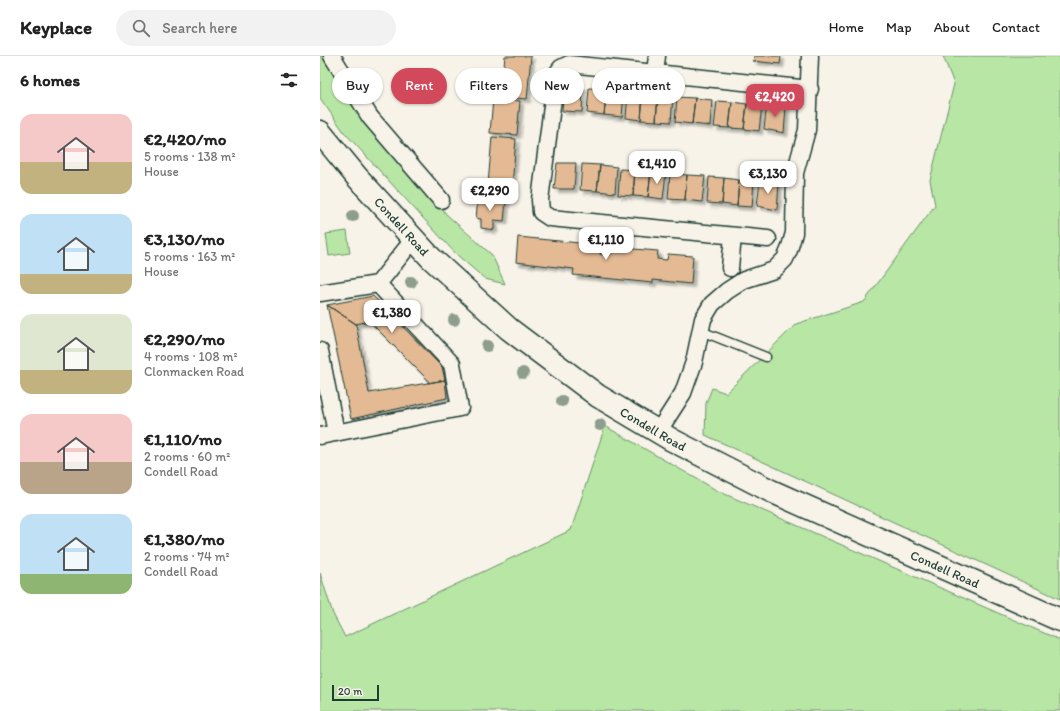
<!DOCTYPE html>
<meta charset="utf-8">
<style>
:root{--surface:#fff;--page:#f2f2f2;--text:#222;--muted:#767676;--line:#e0e0e0;--accent:#d1495b}
body{margin:0;font-family:Itim,sans-serif;background:var(--page);color:var(--text);height:100vh;display:flex;flex-direction:column;font-size:15px;white-space:nowrap}
*{box-sizing:border-box;margin:0}
p{font-size:13px;color:var(--muted)}
.icon{flex:none;width:22px;height:22px;fill:none;stroke:currentColor;stroke-width:2;stroke-linecap:round;stroke-linejoin:round}
.map{position:relative;flex:1;overflow:hidden}
.sheet{display:flex;flex-direction:column;background:var(--surface);width:320px}
.sheet>*{flex:none}
.hud{position:absolute;left:12px;top:12px;width:380px;height:36px;display:flex;gap:8px}
.scale{position:absolute;left:12px;bottom:10px;width:47px;box-sizing:border-box;padding-left:4px;border:2px solid #1f3d34;border-top:0;font-size:11px;line-height:14px;white-space:nowrap;color:#1f3d34;-webkit-text-stroke:3px #f7f3e8;paint-order:stroke}
.price{position:absolute;translate:-50% -34px;padding:0 9px;border-radius:8px;background:#fff;color:#222;font-size:13px;line-height:26px;filter:drop-shadow(0 1px 2px #0008)}
.price::after{content:'';position:absolute;left:50%;top:24px;width:12px;height:9px;margin-left:-6px;background:inherit;clip-path:polygon(0 0,100% 0,50% 100%)}
.price.active{background:var(--accent);color:#fff}
ul{padding:0;list-style:none}
li{display:flex;align-items:center;gap:12px;height:100px;padding:0 20px}
li span{display:grid;place-items:center;flex:none;width:112px;height:80px;border-radius:12px;color:#555}
li>.icon{margin-inline-start:auto}
span .icon{width:48px;height:48px;fill:#fffc;stroke-width:1}
li b{font-size:17px}
h2{display:flex;justify-content:space-between;align-items:center;height:48px;padding:0 20px;font-size:17px}
.tag{padding:0 14px;border-radius:18px;background:var(--surface);box-shadow:0 1px 3px #0004;font-size:14px;line-height:36px}
.tag.active{background:var(--accent);color:#fff}
header{display:flex;align-items:center;gap:24px;box-sizing:border-box;height:56px;padding:0 20px;background:var(--surface);border-bottom:1px solid var(--line)}
header strong{font-size:19px}
nav{display:flex;gap:22px;margin-inline-start:auto;font-size:14px}
.search{width:280px;height:36px;background:var(--page);display:flex;align-items:center;gap:10px;box-sizing:border-box;padding:0 14px;border-radius:22px;color:var(--muted);font-size:15px}
main{display:flex;flex:1;min-height:0}
.map>svg:first-child{display:block}
.green{fill:#b8e6a5;stroke:#6c926c}
.building{fill:#e4ba94;stroke:#1f3d34;filter:url(#shadow)}
.lines{fill:none;stroke-linecap:round;stroke-linejoin:round}
.lane-casing{stroke:#1f3d34;stroke-width:11}
.street-casing{stroke:#1f3d34;stroke-width:19}
.secondary-casing{stroke:#1f3d34;stroke-width:25}
.lane{stroke:#f7f3e8;stroke-width:8}
.street{stroke:#f7f3e8;stroke-width:16}
.secondary{stroke:#f7f3e8;stroke-width:22}
.tree{fill:#8d9d8e}
.labels{text-anchor:middle;stroke-width:3.5;stroke-linejoin:round;paint-order:stroke}
.street-label{font-size:13px;fill:#1f3d34;stroke:#f7f3e8}
</style>
<header>
<strong>Keyplace</strong>
<div class="search"><svg class="icon" aria-label="search" viewBox="0 0 24 24"><circle cx="10" cy="10" r="6"/><path d="M15 15l6 6"/></svg>Search here</div>
<nav><a>Home</a><a>Map</a><a>About</a><a>Contact</a></nav>
</header>
<main>
<section class="sheet">
<h2>6 homes<svg class="icon" aria-label="filters" viewBox="0 0 24 24"><path d="M4 7h16M4 17h16"/><circle cx="9" cy="7" r="2"/><circle cx="15" cy="17" r="2"/></svg></h2>
<ul>
<li><span style="background:linear-gradient(#f6c9c9 60%,#c2b280 0)"><svg class="icon" aria-label="home" viewBox="0 0 24 24"><path d="M3 11l9-7 9 7M6 9v11h12V9"/></svg></span><div><b>€2,420/mo</b><p>5 rooms · 138 m²</p><p>House</p></div></li>
<li><span style="background:linear-gradient(#bfe0f5 75%,#c2b280 0)"><svg class="icon" aria-label="home" viewBox="0 0 24 24"><path d="M3 11l9-7 9 7M6 9v11h12V9"/></svg></span><div><b>€3,130/mo</b><p>5 rooms · 163 m²</p><p>House</p></div></li>
<li><span style="background:linear-gradient(#dfe7d0 70%,#c2b280 0)"><svg class="icon" aria-label="home" viewBox="0 0 24 24"><path d="M3 11l9-7 9 7M6 9v11h12V9"/></svg></span><div><b>€2,290/mo</b><p>4 rooms · 108 m²</p><p>Clonmacken Road</p></div></li>
<li><span style="background:linear-gradient(#f6c9c9 60%,#b9a48a 0)"><svg class="icon" aria-label="home" viewBox="0 0 24 24"><path d="M3 11l9-7 9 7M6 9v11h12V9"/></svg></span><div><b>€1,110/mo</b><p>2 rooms · 60 m²</p><p>Condell Road</p></div></li>
<li><span style="background:linear-gradient(#bfe0f5 75%,#8fb573 0)"><svg class="icon" aria-label="home" viewBox="0 0 24 24"><path d="M3 11l9-7 9 7M6 9v11h12V9"/></svg></span><div><b>€1,380/mo</b><p>2 rooms · 74 m²</p><p>Condell Road</p></div></li>
</ul>
</section>
<div class="map">
<svg width="740" height="655" viewBox="0 0 740 655">
<defs>
<filter id="shadow"><feDropShadow dx="3.5" dy="3.5" stdDeviation="1" flood-color="#0004"/></filter>
</defs>
<rect width="100%" height="100%" fill="#f7f3e8"/>
<filter id="ink" filterUnits="userSpaceOnUse"><feTurbulence type="fractalNoise" baseFrequency=".025" numOctaves="2"/><feDisplacementMap in="SourceGraphic" scale="8" xChannelSelector="R" yChannelSelector="G"/><feConvolveMatrix kernelMatrix="1 2 1 2 8 2 1 2 1" color-interpolation-filters="sRGB"/></filter>
<g filter="url(#ink)">
<path class="green" d="M0,0H20L126,158L172,199L185,228L165,223L136,198L24,76L0,42Z
M623,0H740V543L385,379L386,347L392,332L406,337L476,268L544,246L615,149L610,124L634,28Z
M27,175L30,197L9,200L6,178Z
M285,370L398,435L740,584V655H0V517L13,558L25,581L251,474Z"/>
<path class="building" d="M185,0H211L207,43L181,41Z
M434,0H461L460,8L433,5Z
M244,29L263,30L262,56L242,55Z
M269,32L287,33L284,59L267,57Z
M287,33L304,35L302,61L284,59Z
M308,36L323,38L321,64L306,62Z
M323,38L338,39L336,65L321,64Z
M338,39L353,40L351,66L336,65Z
M357,41L375,42L372,68L355,66Z
M375,42L392,44L390,70L372,68Z
M173,43L200,45L197,79L170,77Z
M397,45L412,46L409,72L394,71Z
M412,46L427,48L424,73L409,72Z
M447,47L466,51L464,77L444,73Z
M427,48L442,49L439,75L424,73Z
M172,81L196,83L191,142L167,140Z
M237,107H256L254,133H234Z
M262,108L280,109L277,135L260,134Z
M280,109L297,111L295,137L277,135Z
M300,113L315,114L313,140L298,139Z
M315,114L331,115L328,141L313,140Z
M331,115L346,117L343,143L328,141Z
M350,117L367,119L365,144L348,143Z
M367,119L385,120L382,146L365,144Z
M389,121L404,122L402,148L387,147Z
M404,122L419,124L417,150L402,148Z
M419,124L434,125L432,151L417,150Z
M440,124L459,127L457,154L437,150Z
M158,142L186,145L184,165L174,164V174L161,172V163L156,162Z
M198,181L280,189V198L290,199V191L338,195L337,203L347,204L348,198L373,200L371,228L333,224V227L253,219L254,213L196,206Z
M53,240L122,311L125,324L108,327V324L49,265L36,268L7,249Z
M7,249L36,268L49,337L125,324L127,342L31,363Z"/>
<g class="lines">
<g class="lane-casing">
<path id="lane" d="M381,275L446,301"/>
</g>
<g class="street-casing">
<path id="street" d="M12,0L50,61L121,144
M335,17L337,0
M448,183L230,162L221,156L220,144L236,19L241,12L249,8L490,33
M410,212L413,180
M58,228L93,184
M0,237L58,228L132,308L140,352L0,380
M0,295L16,377
M338,376L363,337L374,306L383,263L392,248L407,235L424,224L454,214L465,203L469,194L474,177L475,117L487,74L490,0"/>
</g>
<g class="secondary-casing">
<g id="secondary">
<path id="s1" d="M0,76L37,121L111,202L189,273L278,340L352,384L451,435L740,564"/>
</g>
</g>
<use href="#lane" class="lane"/>
<use href="#street" class="street"/>
<use href="#secondary" class="secondary"/>
</g>
<g class="tree">
<circle cx="33" cy="160" r="6"/>
<circle cx="91" cy="226" r="6"/>
<circle cx="134" cy="264" r="6"/>
<circle cx="167" cy="290" r="6"/>
<circle cx="203" cy="317" r="6"/>
<circle cx="242" cy="345" r="6"/>
<circle cx="280" cy="369" r="6"/>
</g>
</g>
<g class="labels">
<g class="street-label">
<text dy="5" stroke="none"><textPath href="#s1" startOffset="125">Condell Road</textPath></text>
<text dy="5" stroke="none"><textPath href="#s1" startOffset="449">Condell Road</textPath></text>
<text dy="5" stroke="none"><textPath href="#s1" startOffset="773">Condell Road</textPath></text>
</g>
</g>
</svg>
<div class="scale">20 m</div>
<b class="price active" style="left:455px;top:62px">€2,420</b>
<b class="price" style="left:337px;top:129px">€1,410</b>
<b class="price" style="left:448px;top:139px">€3,130</b>
<b class="price" style="left:170px;top:156px">€2,290</b>
<b class="price" style="left:286px;top:205px">€1,110</b>
<b class="price" style="left:72px;top:278px">€1,380</b>
<div class="hud">
<a class="tag">Buy</a>
<a class="tag active">Rent</a>
<a class="tag">Filters</a>
<a class="tag">New</a>
<a class="tag">Apartment</a>
</div>
</div>
</main>
